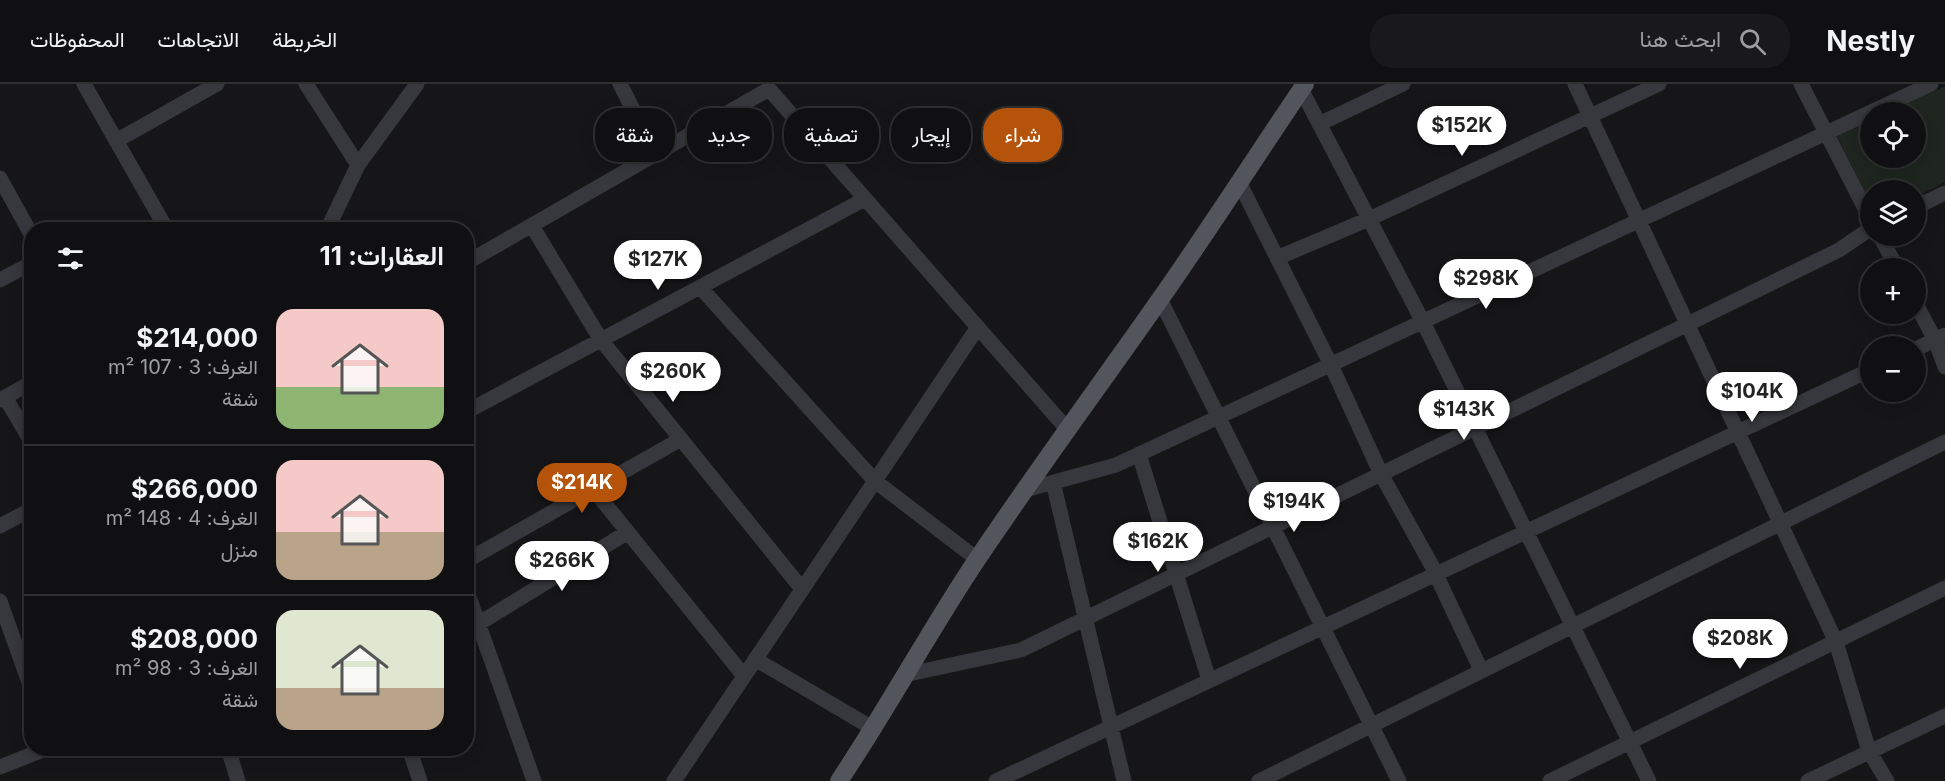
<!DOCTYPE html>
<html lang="ar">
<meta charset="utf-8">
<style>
:root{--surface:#101012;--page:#19191b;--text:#f1f3f6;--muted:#9c9d9f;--line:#303032;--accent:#b45309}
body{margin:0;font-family:Inter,Vazirmatn,sans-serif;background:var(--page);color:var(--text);direction:rtl;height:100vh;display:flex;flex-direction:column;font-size:22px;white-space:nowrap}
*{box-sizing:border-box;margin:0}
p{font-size:20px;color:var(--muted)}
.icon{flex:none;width:33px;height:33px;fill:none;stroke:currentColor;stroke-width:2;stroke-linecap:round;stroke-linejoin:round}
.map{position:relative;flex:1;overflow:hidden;direction:ltr}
.side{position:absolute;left:24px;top:138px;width:450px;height:534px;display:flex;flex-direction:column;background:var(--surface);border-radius:24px;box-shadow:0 3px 15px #0003,0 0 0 2px var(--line);direction:rtl}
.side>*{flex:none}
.guide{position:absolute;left:492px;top:24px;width:570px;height:54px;direction:rtl;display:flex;gap:12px}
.tools{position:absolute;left:1860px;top:18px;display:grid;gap:12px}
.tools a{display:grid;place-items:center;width:66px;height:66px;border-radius:50%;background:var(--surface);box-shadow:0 3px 15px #0003,0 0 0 2px var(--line);font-size:30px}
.price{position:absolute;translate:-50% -51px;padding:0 14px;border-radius:21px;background:#fff;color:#222;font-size:20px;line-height:39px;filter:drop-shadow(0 2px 3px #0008)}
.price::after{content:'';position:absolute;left:50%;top:36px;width:18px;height:14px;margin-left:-9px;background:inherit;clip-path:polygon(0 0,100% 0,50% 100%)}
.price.selected{background:var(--accent);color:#fff}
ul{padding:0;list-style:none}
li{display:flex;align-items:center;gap:18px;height:150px;padding:0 30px}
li+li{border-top:2px solid var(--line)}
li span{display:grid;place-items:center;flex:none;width:168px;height:120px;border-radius:18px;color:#555}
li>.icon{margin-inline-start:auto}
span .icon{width:72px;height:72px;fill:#fffc;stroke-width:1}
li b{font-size:26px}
h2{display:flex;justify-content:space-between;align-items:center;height:72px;padding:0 30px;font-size:26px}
.tag{padding:0 21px;border-radius:24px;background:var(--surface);box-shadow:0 3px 15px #0003,0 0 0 2px var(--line);font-size:21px;line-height:54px}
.tag.selected{background:var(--accent);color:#fff}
header{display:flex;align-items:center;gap:36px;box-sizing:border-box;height:84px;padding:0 30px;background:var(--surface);border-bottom:2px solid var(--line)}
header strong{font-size:28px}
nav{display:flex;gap:33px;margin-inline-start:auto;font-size:21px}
.search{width:420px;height:54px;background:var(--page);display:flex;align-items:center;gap:15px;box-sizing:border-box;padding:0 21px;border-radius:24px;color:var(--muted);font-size:22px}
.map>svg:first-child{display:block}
.green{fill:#1e261f}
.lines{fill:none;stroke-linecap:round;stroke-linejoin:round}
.minor{stroke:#37383d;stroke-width:15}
.major{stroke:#53555c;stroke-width:18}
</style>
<header>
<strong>Nestly</strong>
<div class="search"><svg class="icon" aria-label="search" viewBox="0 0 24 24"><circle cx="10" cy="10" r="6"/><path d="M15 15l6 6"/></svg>ابحث هنا</div>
<nav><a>الخريطة</a><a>الاتجاهات</a><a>المحفوظات</a></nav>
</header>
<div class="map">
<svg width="1945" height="697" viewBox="0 0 1945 697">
<rect width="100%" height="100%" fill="#161618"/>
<path class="green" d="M1945,2V98L1916,113V106H1870V118L1837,52L1870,37V74H1916V28H1888Z"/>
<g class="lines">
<path class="minor" d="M84,0L167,146
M306,0L358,81
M620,0L656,70
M1575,0L1836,558L1869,667L1887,697
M1801,0L1870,134
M1301,5L1423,238L1649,697
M1319,40L1403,0
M116,57L217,0
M0,94L32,152
M1239,98L1331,281L1381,390L1432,482L1481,586
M1916,123L1945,109
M532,142L601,256L802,505
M327,146L358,81L417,0
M1880,152L1897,184
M1277,174L1369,135L1659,0
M466,179L769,5L1067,345
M0,196L32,179
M700,203L875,397L977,475
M1160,215L1399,697
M1916,220L1935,256L1945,283
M1916,265L1945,251
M5,313L32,359
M0,316L32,298
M466,328L865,115
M1139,370L1209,596
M1053,398L1124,697
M593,405L744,592
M1025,406L1116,381L1931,0
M0,442L32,425
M466,477L681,355
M466,485L469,513L534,697
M0,517L32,607
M478,540L628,448
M755,575L874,645
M904,591L1021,566L1839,166L1870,145
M228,664L238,697
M409,664L420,697
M0,683L48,664
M674,697L978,243
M996,697L1870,286
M1259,697L1945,358
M1550,697L1945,504
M1808,697L1945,632"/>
<path class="major" d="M839,697C888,624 929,547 978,474C1037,386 1100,301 1161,214C1210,144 1257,71 1305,0"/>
</g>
</svg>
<div class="tools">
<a><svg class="icon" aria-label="locate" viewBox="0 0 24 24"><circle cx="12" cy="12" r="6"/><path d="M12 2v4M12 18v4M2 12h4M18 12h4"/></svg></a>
<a><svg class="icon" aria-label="layers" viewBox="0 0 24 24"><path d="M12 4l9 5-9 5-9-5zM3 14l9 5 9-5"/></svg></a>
<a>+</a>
<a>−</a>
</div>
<b class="price" style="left:1462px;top:73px">$152K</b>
<b class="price" style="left:658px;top:207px">$127K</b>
<b class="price" style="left:1486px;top:226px">$298K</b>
<b class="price" style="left:673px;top:319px">$260K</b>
<b class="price" style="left:1752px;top:339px">$104K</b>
<b class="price" style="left:1464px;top:357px">$143K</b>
<b class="price selected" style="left:582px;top:430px">$214K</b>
<b class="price" style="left:1294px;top:449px">$194K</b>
<b class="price" style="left:1158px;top:489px">$162K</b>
<b class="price" style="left:562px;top:508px">$266K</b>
<b class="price" style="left:1740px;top:586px">$208K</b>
<div class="guide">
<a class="tag selected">شراء</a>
<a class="tag">إيجار</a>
<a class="tag">تصفية</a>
<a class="tag">جديد</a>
<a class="tag">شقة</a>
</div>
<section class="side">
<h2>العقارات: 11<svg class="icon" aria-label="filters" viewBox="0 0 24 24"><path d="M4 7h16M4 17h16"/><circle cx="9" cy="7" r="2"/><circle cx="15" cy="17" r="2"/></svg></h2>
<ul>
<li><span style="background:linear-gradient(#f6c9c9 65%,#8fb573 0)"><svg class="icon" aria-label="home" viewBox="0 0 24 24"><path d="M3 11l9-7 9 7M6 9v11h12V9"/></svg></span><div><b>$214,000</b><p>الغرف: 3 · 107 m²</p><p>شقة</p></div></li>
<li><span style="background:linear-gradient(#f6c9c9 60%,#b9a48a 0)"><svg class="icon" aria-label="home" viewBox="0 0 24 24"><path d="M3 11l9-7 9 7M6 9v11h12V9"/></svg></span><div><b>$266,000</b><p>الغرف: 4 · 148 m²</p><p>منزل</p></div></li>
<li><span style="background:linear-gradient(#dfe7d0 65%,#b9a48a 0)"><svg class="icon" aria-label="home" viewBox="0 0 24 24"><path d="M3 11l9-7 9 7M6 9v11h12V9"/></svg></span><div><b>$208,000</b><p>الغرف: 3 · 98 m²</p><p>شقة</p></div></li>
</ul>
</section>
</div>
